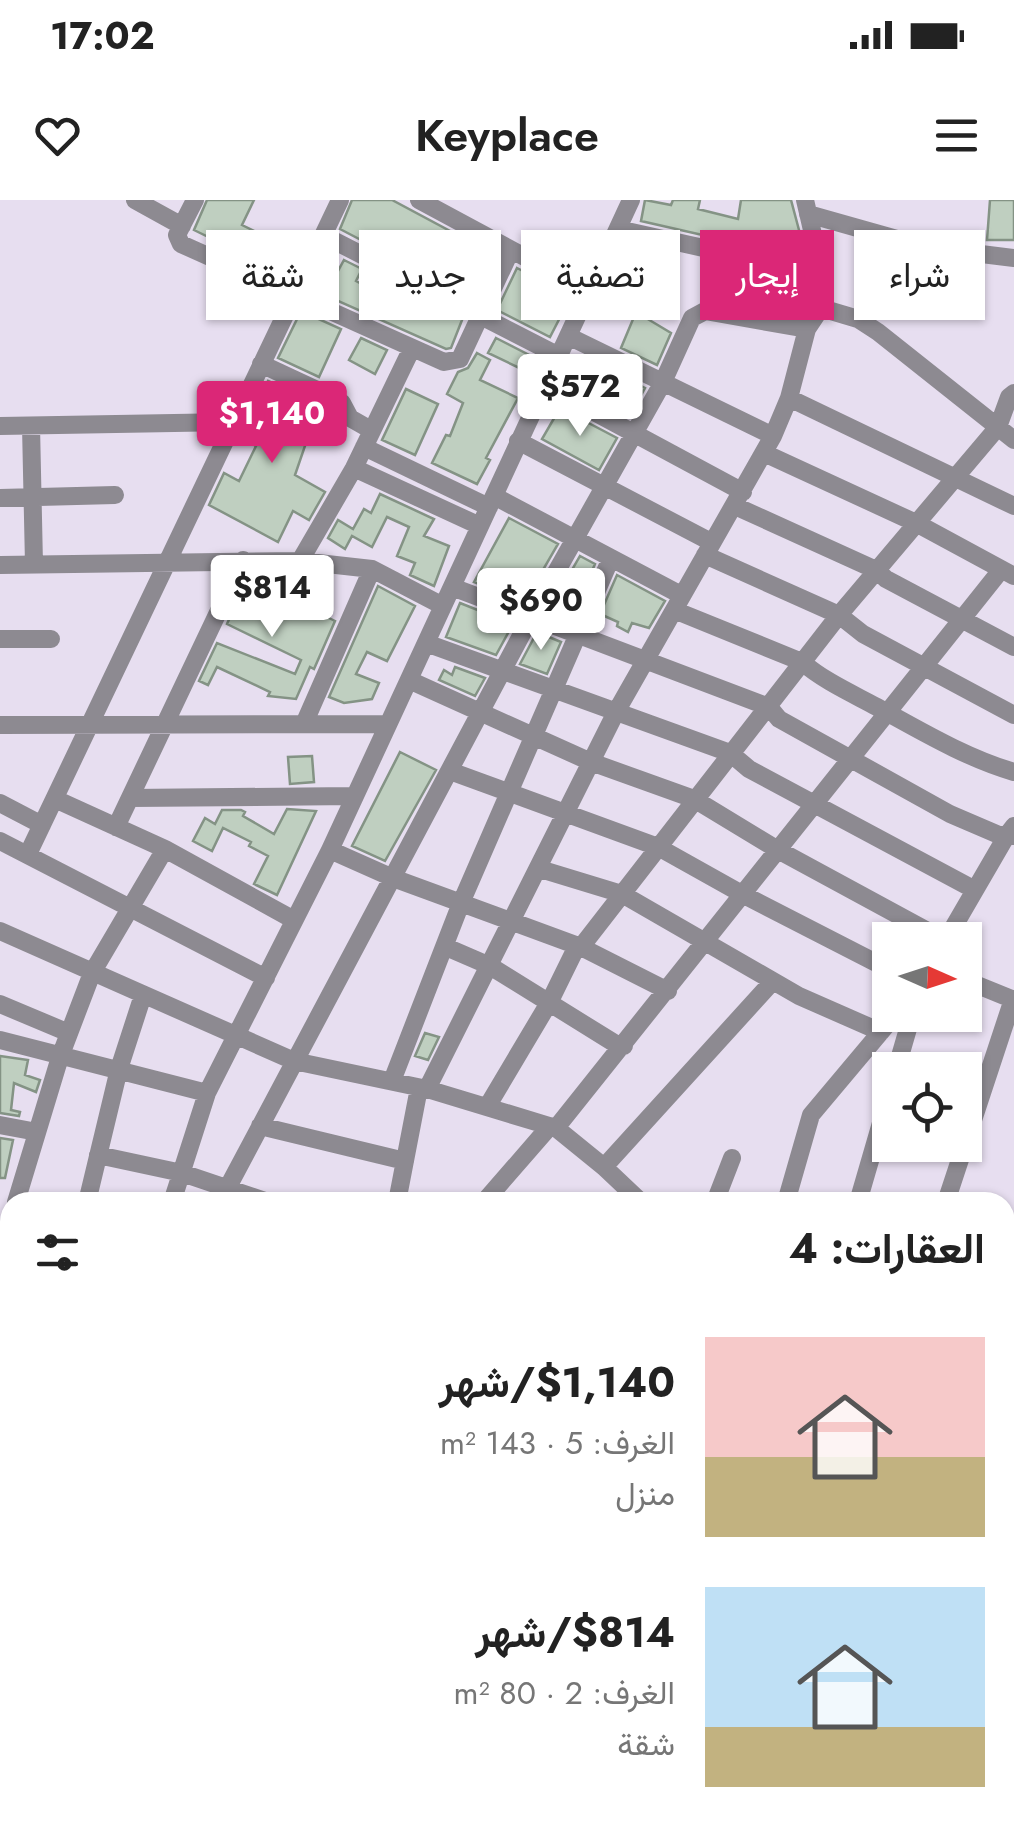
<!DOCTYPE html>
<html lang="ar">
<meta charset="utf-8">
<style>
:root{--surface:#fff;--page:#f2f2f2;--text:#222;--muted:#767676;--accent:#db2777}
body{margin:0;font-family:Jost,Vazirmatn,sans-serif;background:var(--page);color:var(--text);direction:rtl;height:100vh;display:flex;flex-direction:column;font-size:38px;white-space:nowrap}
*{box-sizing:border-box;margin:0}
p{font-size:32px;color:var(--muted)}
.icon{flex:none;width:55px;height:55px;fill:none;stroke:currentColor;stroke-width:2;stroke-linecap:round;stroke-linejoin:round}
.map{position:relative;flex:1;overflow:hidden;direction:ltr}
.details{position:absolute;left:0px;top:992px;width:1015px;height:642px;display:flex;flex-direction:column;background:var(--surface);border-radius:30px 30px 0 0;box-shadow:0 2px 8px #0004;direction:rtl}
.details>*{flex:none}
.banner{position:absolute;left:30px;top:30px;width:955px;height:90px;direction:rtl;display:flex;gap:20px}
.needle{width:65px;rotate:93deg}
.tools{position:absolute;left:872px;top:722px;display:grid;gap:20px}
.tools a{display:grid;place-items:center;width:110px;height:110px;border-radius:0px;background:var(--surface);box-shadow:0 2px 8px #0004;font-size:50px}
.price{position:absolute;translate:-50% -85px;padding:0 22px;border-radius:10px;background:#fff;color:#222;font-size:32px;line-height:65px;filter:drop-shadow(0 2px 5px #0008)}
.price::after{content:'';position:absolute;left:50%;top:60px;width:30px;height:22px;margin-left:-15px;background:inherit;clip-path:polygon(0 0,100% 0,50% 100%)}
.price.on{background:var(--accent);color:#fff}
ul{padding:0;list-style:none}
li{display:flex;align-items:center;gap:30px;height:250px;padding:0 30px}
li span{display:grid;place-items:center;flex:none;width:280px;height:200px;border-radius:0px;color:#555}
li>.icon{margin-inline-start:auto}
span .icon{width:120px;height:120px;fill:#fffc;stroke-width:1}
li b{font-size:42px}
h2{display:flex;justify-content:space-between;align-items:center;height:120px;padding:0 30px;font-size:42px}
.chip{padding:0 35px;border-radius:0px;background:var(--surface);box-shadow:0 2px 8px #0004;font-size:35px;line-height:90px}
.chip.on{background:var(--accent);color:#fff}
.status{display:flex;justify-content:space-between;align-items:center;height:70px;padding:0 50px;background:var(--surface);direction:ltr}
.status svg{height:28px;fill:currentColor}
header{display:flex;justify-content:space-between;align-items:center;height:130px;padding:0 30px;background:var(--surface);font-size:45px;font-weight:600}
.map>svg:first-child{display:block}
.forest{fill:#af9cc2}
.building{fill:#bfcfc0;stroke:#849385;stroke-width:2.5}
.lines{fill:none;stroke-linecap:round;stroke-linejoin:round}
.minor{stroke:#8d8a91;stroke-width:18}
</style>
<div class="status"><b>17:02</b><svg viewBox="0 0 49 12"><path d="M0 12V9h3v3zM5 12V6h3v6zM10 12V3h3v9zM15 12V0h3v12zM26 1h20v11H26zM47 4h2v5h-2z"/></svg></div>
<header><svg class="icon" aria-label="menu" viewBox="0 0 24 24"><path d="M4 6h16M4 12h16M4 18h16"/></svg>Keyplace<svg class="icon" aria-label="heart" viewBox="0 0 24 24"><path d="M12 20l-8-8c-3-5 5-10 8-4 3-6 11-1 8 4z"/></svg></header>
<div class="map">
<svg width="1014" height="1634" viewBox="0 0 1014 1634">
<rect width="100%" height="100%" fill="#e7def0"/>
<path class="forest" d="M1014,1535V1634H828L847,1625H1005V1536Z
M460,1625H544L564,1634H459Z"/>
<path class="building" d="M207,0H254L242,25L291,49L280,72L194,30Z
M352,0H392L495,55L474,99L340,29Z
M645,0L671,5L673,0H700L698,9L738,19L741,0H791L799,30L795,56L641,21Z
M990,0H1014V40H987Z
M344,60L362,69L356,81L394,101L401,89L462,120L451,148L446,149L311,89L323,65L338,71Z
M629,61L656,76L644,106L614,90Z
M517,68L571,96L550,137L497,110Z
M301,111L341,129L319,177L278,158Z
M636,112L671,133L657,165L621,148Z
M361,138L387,150L375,174L349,160Z
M496,138L537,159L530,173L488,153Z
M477,153L490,160L480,180L518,198L486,258L490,260L477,284L432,263L446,235L450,236L463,203L447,194L458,172L468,168Z
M580,156L601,166L595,178L622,192L629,180L645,188L629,217L566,182Z
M268,181L309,200L308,203L318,208L295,275L325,292L309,320L293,311L278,342L209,305L224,273L239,281L256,246L240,238Z
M406,189L438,204L415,255L382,240Z
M560,208L617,238L599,270L542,239Z
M380,294L434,319L424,336L449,346L434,386L410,375L415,363L397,356L409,327L387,317L372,347L352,336L345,349L328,338L338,320L353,329L364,309L371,313Z
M509,318L558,344L525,401L474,382Z
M580,356L595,364L571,419L549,410Z
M617,375L665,401L649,428L632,423L628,432L617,426L618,422L600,414Z
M248,378L335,421L314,469L310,467L296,499L268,496L270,492L217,467L208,485L199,481L217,443L295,474L301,460L227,424Z
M378,386L415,406L387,461L367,452L356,474L379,483L372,499L344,503L329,497Z
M460,403L513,424L496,455L446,437Z
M537,432L561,442L547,474L520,464Z
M455,467L485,478L475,496L439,480L444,470L452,475Z
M400,552L436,570L385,661L352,646Z
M312,556L314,582L290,584L288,557Z
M287,609L316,611L277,695L254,684L268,656L249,646L251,642L223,628L212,651L193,641L205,618L215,624L222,610H241L245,612L243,616L274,634Z
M425,833L439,837L428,860L415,856Z
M0,856L28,860L25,875L40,880L36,892L14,883L11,910L20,912L19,916L0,913Z
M0,938L13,940L5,978H0Z"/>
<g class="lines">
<path class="minor" d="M135,0L182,26
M195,0L177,35L181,44L444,162L460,159L511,50
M419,0L588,91
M808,14L925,47L1014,58
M618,29L816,73
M323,35L559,156
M821,108L858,119L878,132L1014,240
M568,136L773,236
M261,164L334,198L342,203L350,218L371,230
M546,186L743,292
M789,198L1014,306
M0,226L232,222
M31,226L34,364
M518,241L711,342
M364,247L489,307
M764,253L916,323L1014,376
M354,268L480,326
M494,296L681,395
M0,298L115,295
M735,306L876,370L886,379L1014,447
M705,355L839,415L863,434L1014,515
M300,361L354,268L411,150
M0,365L300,361L372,369L443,406
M452,387L769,507L779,519L950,614L999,635H1007L1014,626
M674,410L802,462C824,481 851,493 877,507C921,531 966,558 1014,572
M0,439H51
M426,443L730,553L749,569L975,690
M409,480L591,562L694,599L778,650L944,740
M304,524L372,369
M0,525L388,524
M450,571L658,647L742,694L890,770
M130,598L354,596
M55,599L165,649L294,720
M0,603L42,625
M116,627L243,360
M0,641L266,778
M330,650L393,678L581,747L668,791
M28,654L340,0
M540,669L622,694L799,796L881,832
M0,731L294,861L427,889L556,928L1001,370
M946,740L1007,635L1014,636
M446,747L490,766L619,846H624
M965,780L1014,800
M0,804L69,833
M0,840L207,893
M896,870L912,815
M392,881L461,703L611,358
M427,889L616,512L773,236L789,198L807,129L821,108L822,96L816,73L815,43L805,0
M487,907L550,801L576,748L581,747L839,415L998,227L1009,197L1014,193
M0,925L37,932
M260,926L405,961
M556,928L604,967L641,1002
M98,955L182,973L268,1002
M604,967L773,781
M228,987L532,415L663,182L692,118L705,111L807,129
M16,1002L60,857L92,773L165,649
M87,1002L119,869L143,795
M172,1002L207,893L330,650L631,0
M397,1002L419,888
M484,1002L550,926
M715,1002L732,958
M786,1002L811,915L895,815
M858,1002L890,892
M946,1002L1013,799
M1005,1022L1014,1024
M1005,1093L1014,1095
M0,1095L10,1028
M0,1113H10
M1005,1181L1014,1182
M0,1182H10
M0,1257L10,1256
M1005,1272L1014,1273
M0,1319L10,1318
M0,1388L10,1387
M1005,1474L1014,1402
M1005,1520L1014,1517
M0,1537L5,1558L10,1561
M72,1625C97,1634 152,1634 174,1625
M223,1625L225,1634
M572,1625L613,1634
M393,1634L414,1625
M691,1634L715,1625"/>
</g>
</svg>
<div class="tools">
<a><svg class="needle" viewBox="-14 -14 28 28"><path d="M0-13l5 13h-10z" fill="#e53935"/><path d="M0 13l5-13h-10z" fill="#767676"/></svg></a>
<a><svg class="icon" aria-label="locate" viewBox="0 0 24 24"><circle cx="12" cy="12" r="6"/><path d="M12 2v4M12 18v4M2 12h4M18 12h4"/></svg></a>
</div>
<b class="price" style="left:580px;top:239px">$572</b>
<b class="price on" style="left:272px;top:266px">$1,140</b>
<b class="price" style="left:272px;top:440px">$814</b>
<b class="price" style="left:541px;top:453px">$690</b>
<div class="banner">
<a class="chip">شراء</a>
<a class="chip on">إيجار</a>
<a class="chip">تصفية</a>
<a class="chip">جديد</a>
<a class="chip">شقة</a>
</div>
<section class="details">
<h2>العقارات: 4<svg class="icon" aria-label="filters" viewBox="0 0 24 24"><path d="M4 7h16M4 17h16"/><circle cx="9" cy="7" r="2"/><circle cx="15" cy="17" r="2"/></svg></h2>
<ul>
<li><span style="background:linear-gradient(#f6c9c9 60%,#c2b280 0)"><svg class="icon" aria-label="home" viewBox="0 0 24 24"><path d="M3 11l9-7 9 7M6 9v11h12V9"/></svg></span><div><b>$1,140/شهر</b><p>الغرف: 5 · 143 m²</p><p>منزل</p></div></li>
<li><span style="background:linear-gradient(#bfe0f5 70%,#c2b280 0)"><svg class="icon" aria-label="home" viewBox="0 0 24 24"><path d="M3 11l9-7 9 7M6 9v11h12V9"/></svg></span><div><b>$814/شهر</b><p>الغرف: 2 · 80 m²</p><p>شقة</p></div></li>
</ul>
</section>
</div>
